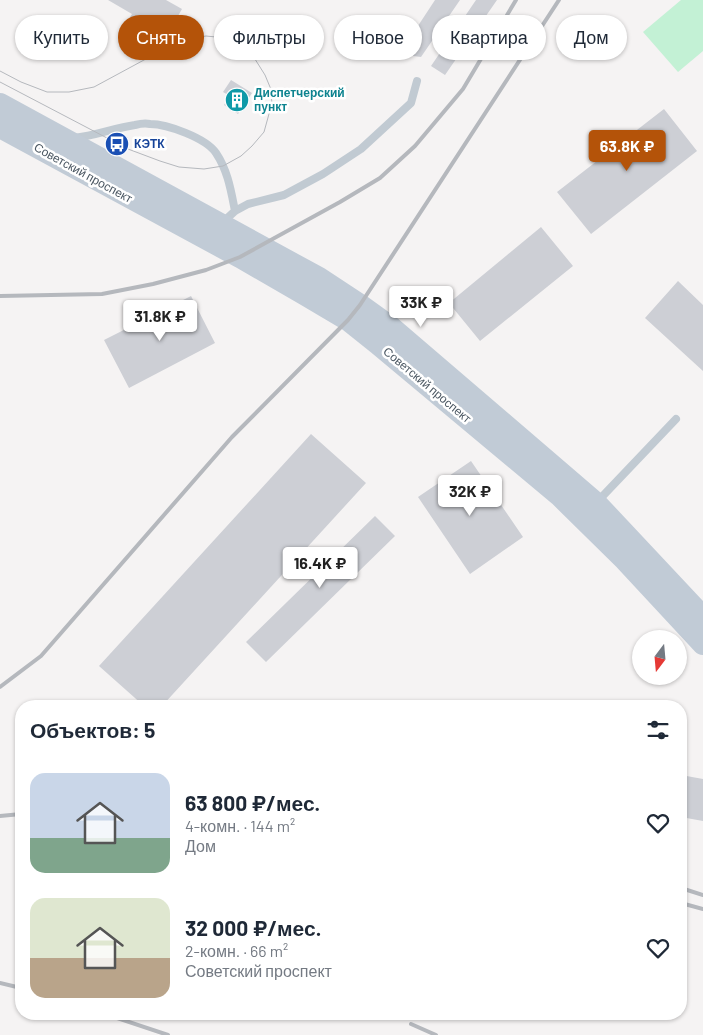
<!DOCTYPE html>
<html lang="ru">
<meta charset="utf-8">
<style>
:root{--surface:#fff;--page:#f6f6f7;--text:#1f2937;--muted:#747a83;--accent:#b45309}
body{margin:0;font-family:Barlow,sans-serif;background:var(--page);color:var(--text);height:100vh;display:flex;flex-direction:column;font-size:19px;white-space:nowrap}
*{box-sizing:border-box;margin:0}
p{font-size:16px;color:var(--muted)}
.icon{flex:none;width:28px;height:28px;fill:none;stroke:currentColor;stroke-width:2;stroke-linecap:round;stroke-linejoin:round}
.map{position:relative;flex:1;overflow:hidden}
.side{position:absolute;left:15px;top:700px;width:672px;height:320px;display:flex;flex-direction:column;background:var(--surface);border-radius:20px;box-shadow:0 1px 4px #0004}
.side>*{flex:none}
.guide{position:absolute;left:15px;top:15px;width:674px;height:45px;display:flex;gap:10px}
.needle{width:32px;rotate:196deg}
.fabs{position:absolute;left:632px;top:630px;display:grid;gap:10px}
.fabs a{display:grid;place-items:center;width:55px;height:55px;border-radius:50%;background:var(--surface);box-shadow:0 1px 4px #0004;font-size:25px}
.price{position:absolute;translate:-50% -42px;padding:0 11px;border-radius:5px;background:#fff;color:#222;font-size:16px;line-height:32px;filter:drop-shadow(0 1px 2px #0008)}
.price::after{content:'';position:absolute;left:50%;top:30px;width:15px;height:11px;margin-left:-8px;background:inherit;clip-path:polygon(0 0,100% 0,50% 100%)}
.price.selected{background:var(--accent);color:#fff}
ul{padding:0;list-style:none}
li{display:flex;align-items:center;gap:15px;height:125px;padding:0 15px}
li span{display:grid;place-items:center;flex:none;width:140px;height:100px;border-radius:15px;color:#555}
li>.icon{margin-inline-start:auto}
span .icon{width:60px;height:60px;fill:#fffc;stroke-width:1}
li b{font-size:21px}
h2{display:flex;justify-content:space-between;align-items:center;height:60px;padding:0 15px;font-size:21px}
.chip{padding:0 18px;border-radius:22px;background:var(--surface);box-shadow:0 1px 4px #0004;font-size:18px;line-height:45px}
.chip.selected{background:var(--accent);color:#fff}
.map>svg:first-child{display:block}
.green{fill:#c3f1d5}
.building{fill:#cdcfd5}
.lines{fill:none;stroke-linecap:round;stroke-linejoin:round}
.service{stroke:#c1cad2;stroke-width:8}
.secondary{stroke:#c1cbd6;stroke-width:22}
.tram{stroke:#b5b8bd;stroke-width:1}
.rail{stroke:#b5b8bd;stroke-width:4}
.labels{text-anchor:middle;stroke-width:5;stroke-linejoin:round;paint-order:stroke}
.culture-label{font-size:12px;font-weight:bold;fill:#0d838f;stroke:#fff;text-anchor:start}
.transit-label{font-size:12px;font-weight:bold;fill:#164399;stroke:#fff;text-anchor:start}
.street-label{font-size:12px;fill:#4a5661;stroke:#fff}
</style>
<div class="map">
<svg width="703" height="1035" viewBox="0 0 703 1035">
<rect width="100%" height="100%" fill="#f5f3f3"/>
<path class="green" d="M681,0H703V51L678,72L643,32Z"/>
<path class="building" d="M108,0H166L182,9L159,49L123,28L132,14Z
M435,0H460L421,57L413,56L412,35Z
M476,0H497L445,75L431,66Z
M231,80L252,93L238,114L224,105L230,96L223,92Z
M664,109L697,151L591,234L557,192Z
M541,227L573,266L480,341L449,303Z
M678,281L703,305V371L645,318Z
M191,296L215,343L129,388L104,340Z
M311,434L366,483L162,706H144L99,666Z
M471,461L523,537L470,574L418,497Z
M375,516L395,536L266,662L246,642Z
M681,775L703,779V821L681,817Z"/>
<g class="lines">
<path class="service" d="M74,138C95,136 114,128 135,125C139,124 145,123 150,124C167,124 206,138 216,153C228,171 231,191 235,211
M223,222L235,211L248,204L284,195L323,174L361,149L411,103L417,81
M597,502L676,419"/>
<path class="secondary" d="M0,104L319,278L360,305L392,328L596,503L703,617
M0,127L240,257L304,294L348,320L378,344L559,495L625,560L703,644"/>
<path class="tram" d="M0,71L21,82L47,92H69L94,87L181,40L206,36L226,38L248,48L265,75L270,87L272,103L264,132L252,146L241,156L223,166L204,169L179,167L160,161L128,149L0,82"/>
<path class="rail" d="M0,296L102,294L153,284L206,270L240,257L340,202L380,178L415,146L463,89L516,0
M0,687L41,656L232,437L348,320L360,305L559,0
M0,816L21,814
M681,888L703,895
M681,903L703,909
M0,983L21,988
M105,1014L168,1035
M411,1024L436,1035"/>
</g>
<defs>
<g id="building-disc" transform="scale(1.25)"><circle r="9.5" fill="#0f9aa8" stroke="#fff"/><path d="M-4-6H4V6H1V3H-1V6H-4ZM-2.5-4.3h1.7v1.8h-1.7ZM.8-4.3h1.7v1.8H.8ZM-2.5-1h1.7V.8h-1.7ZM.8-1h1.7V.8H.8Z" fill="#fff"/></g>
<g id="bus-disc" transform="scale(1.25)"><circle r="9.5" fill="#1a4fb4" stroke="#fff"/><path d="M-5-6H5V4H4V6H2V4H-2V6H-4V4H-5ZM-3.5-4V0h7V-4ZM-3.5 1.2v1.5H-2V1.2ZM2 1.2v1.5H3.5V1.2Z" fill="#fff"/></g>
</defs>
<g fill-rule="evenodd">
<use href="#building-disc" x="237" y="100"/>
<use href="#bus-disc" x="117" y="144"/>
</g>
<g class="labels">
<g class="culture-label">
<text x="254" y="97">Диспетчерский<tspan x="254" dy="14">пункт</tspan></text>
</g>
<g class="transit-label">
<text x="134" y="148">КЭТК</text>
</g>
<g class="street-label">
<text transform="translate(83 173) rotate(29)" y="4">Советский проспект</text>
<text transform="translate(427 385) rotate(40)" y="4">Советский проспект</text>
</g>
</g>
</svg>
<div class="fabs">
<a><svg class="needle" viewBox="-14 -14 28 28"><path d="M0-13l5 13h-10z" fill="#e53935"/><path d="M0 13l5-13h-10z" fill="#747a83"/></svg></a>
</div>
<b class="price selected" style="left:627px;top:172px">63.8K ₽</b>
<b class="price" style="left:421px;top:328px">33K ₽</b>
<b class="price" style="left:160px;top:342px">31.8K ₽</b>
<b class="price" style="left:470px;top:517px">32K ₽</b>
<b class="price" style="left:320px;top:589px">16.4K ₽</b>
<div class="guide">
<a class="chip">Купить</a>
<a class="chip selected">Снять</a>
<a class="chip">Фильтры</a>
<a class="chip">Новое</a>
<a class="chip">Квартира</a>
<a class="chip">Дом</a>
</div>
<section class="side">
<h2>Объектов: 5<svg class="icon" aria-label="filters" viewBox="0 0 24 24"><path d="M4 7h16M4 17h16"/><circle cx="9" cy="7" r="2"/><circle cx="15" cy="17" r="2"/></svg></h2>
<ul>
<li><span style="background:linear-gradient(#c9d6e8 65%,#7fa58c 0)"><svg class="icon" aria-label="home" viewBox="0 0 24 24"><path d="M3 11l9-7 9 7M6 9v11h12V9"/></svg></span><div><b>63 800 ₽/мес.</b><p>4-комн. · 144 m²</p><p>Дом</p></div><svg class="icon" aria-label="heart" viewBox="0 0 24 24"><path d="M12 20l-8-8c-3-5 5-10 8-4 3-6 11-1 8 4z"/></svg></li>
<li><span style="background:linear-gradient(#dfe7d0 60%,#b9a48a 0)"><svg class="icon" aria-label="home" viewBox="0 0 24 24"><path d="M3 11l9-7 9 7M6 9v11h12V9"/></svg></span><div><b>32 000 ₽/мес.</b><p>2-комн. · 66 m²</p><p>Советский проспект</p></div><svg class="icon" aria-label="heart" viewBox="0 0 24 24"><path d="M12 20l-8-8c-3-5 5-10 8-4 3-6 11-1 8 4z"/></svg></li>
</ul>
</section>
</div>
